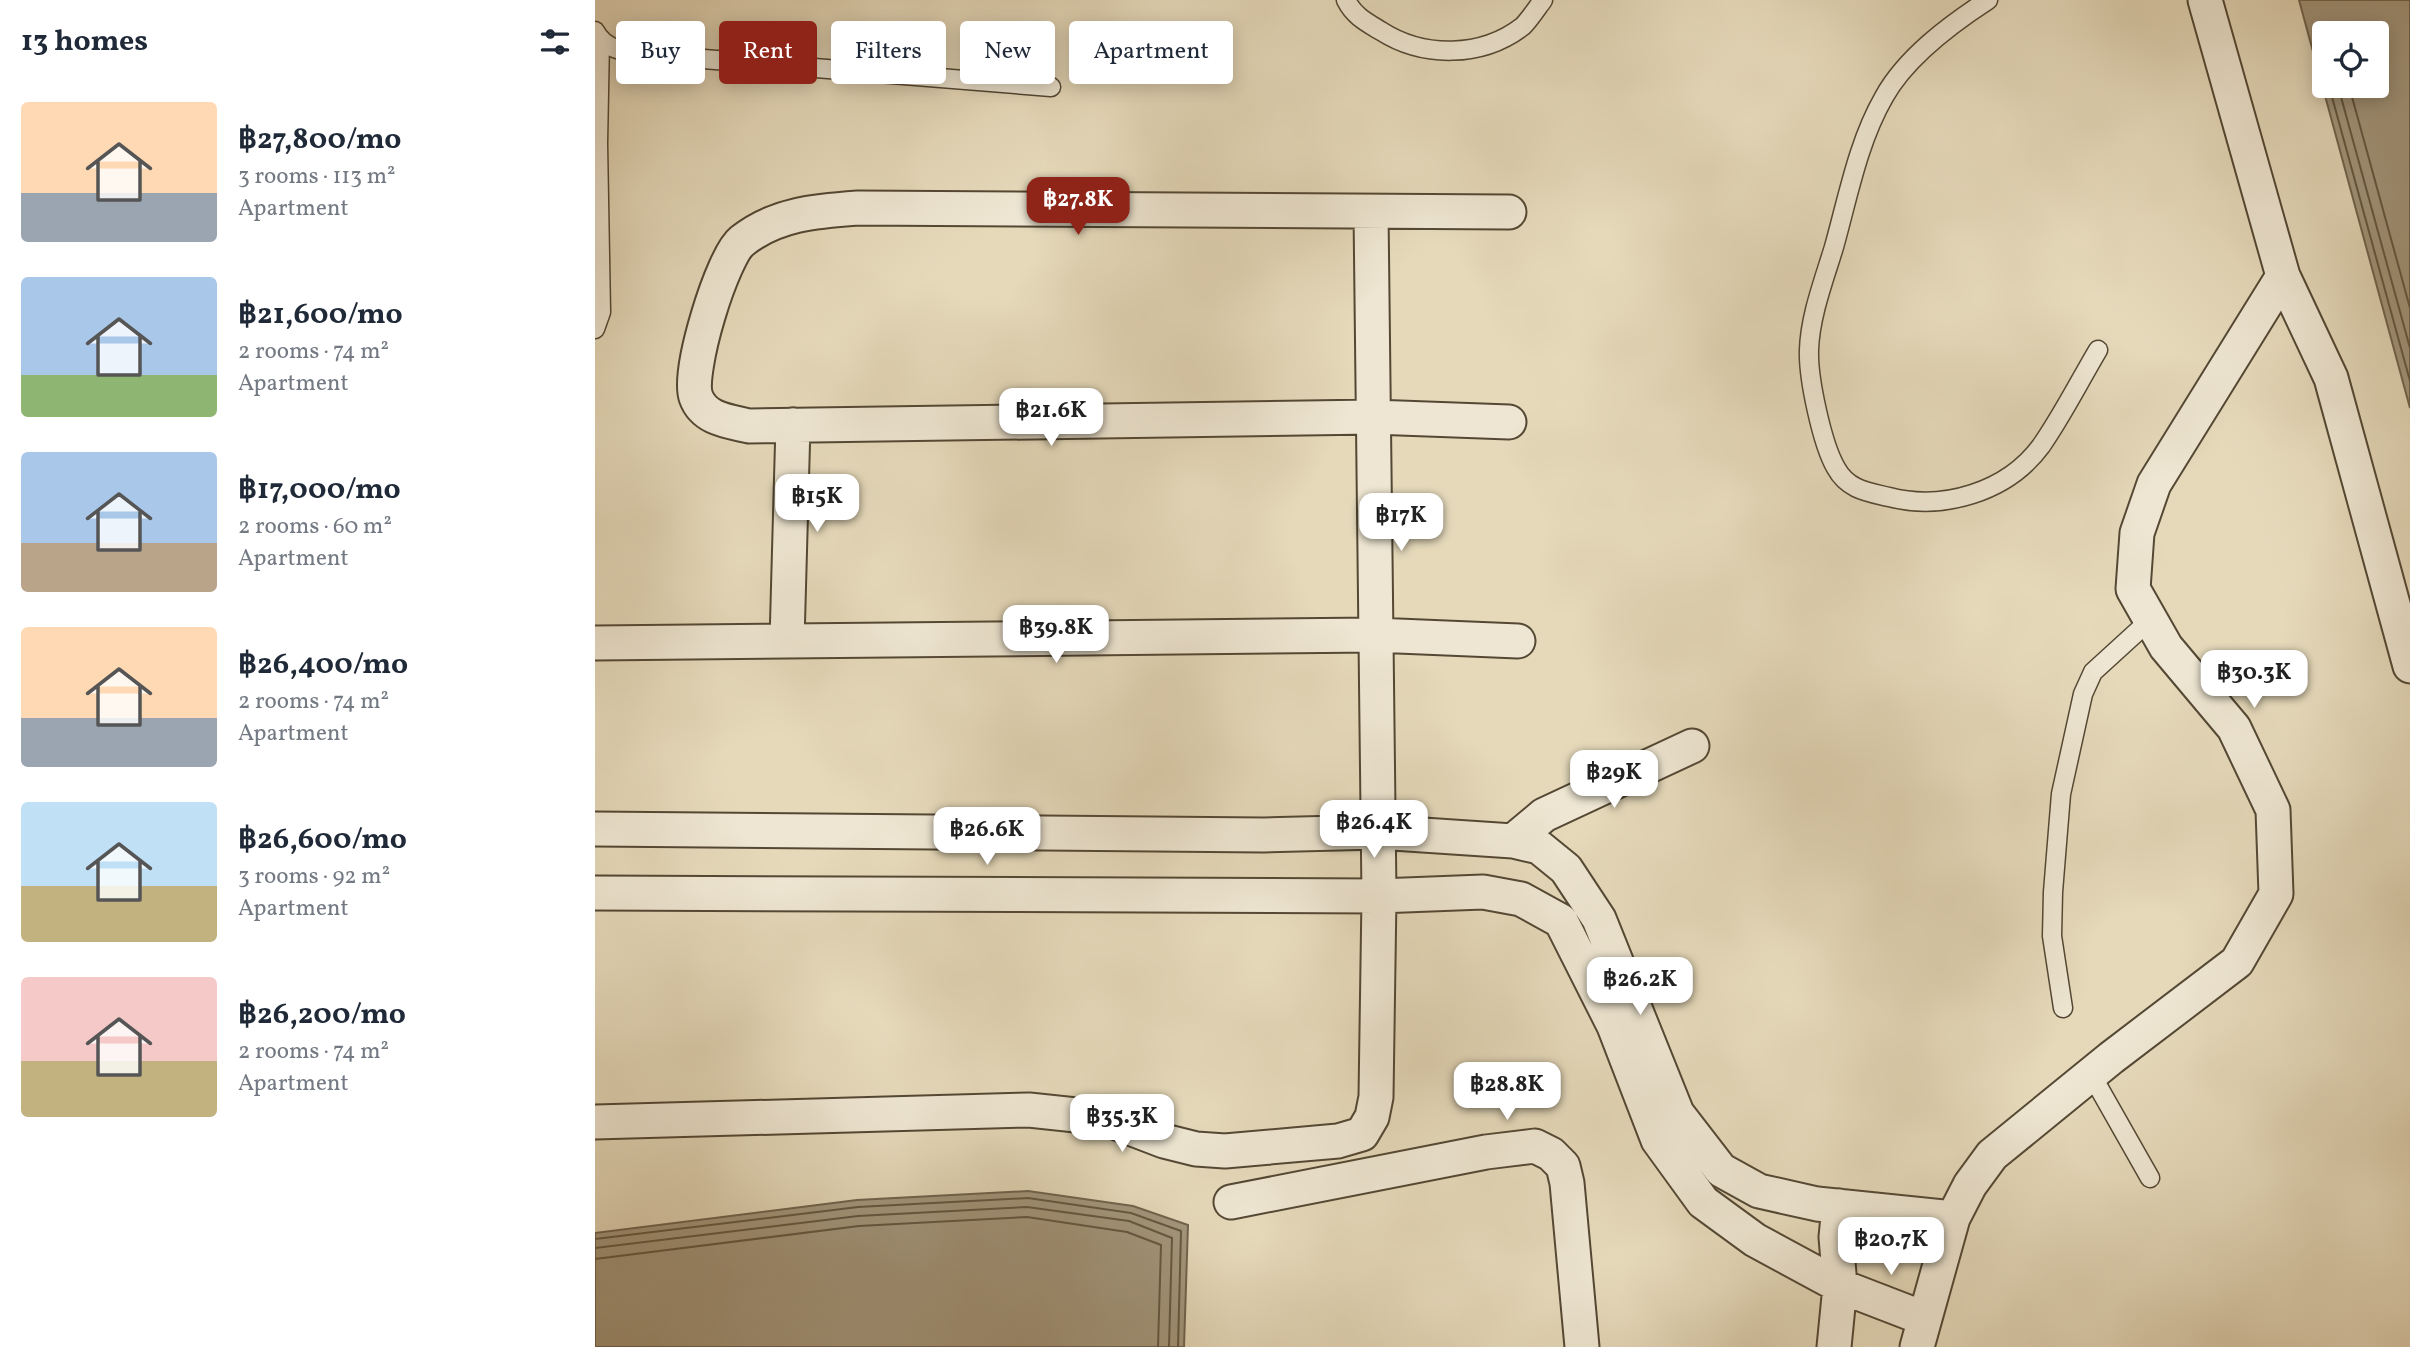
<!DOCTYPE html>
<meta charset="utf-8">
<style>
:root{--surface:#fff;--page:#f6f6f7;--text:#1f2937;--muted:#747a83;--accent:#8f2418}
body{margin:0;font-family:Vollkorn,serif;background:var(--page);color:var(--text);height:100vh;display:flex;flex-direction:column;font-size:26px;white-space:nowrap}
*{box-sizing:border-box;margin:0}
p{font-size:23px;color:var(--muted)}
.icon{flex:none;width:38px;height:38px;fill:none;stroke:currentColor;stroke-width:2;stroke-linecap:round;stroke-linejoin:round}
.map{position:relative;flex:1;overflow:hidden}
.side{display:flex;flex-direction:column;background:var(--surface);width:595px}
.side>*{flex:none}
.banner{position:absolute;left:21px;top:21px;width:665px;height:63px;display:flex;gap:14px}
.fabs{position:absolute;left:1717px;top:21px;display:grid;gap:14px}
.fabs a{display:grid;place-items:center;width:77px;height:77px;border-radius:7px;background:var(--surface);box-shadow:0 4px 18px #0003;font-size:35px}
.price{position:absolute;translate:-50% -60px;padding:0 16px;border-radius:14px;background:#fff;color:#222;font-size:23px;line-height:46px;filter:drop-shadow(0 2px 4px #0008)}
.price::after{content:'';position:absolute;left:50%;top:42px;width:21px;height:16px;margin-left:-10px;background:inherit;clip-path:polygon(0 0,100% 0,50% 100%)}
.price.selected{background:var(--accent);color:#fff}
ul{padding:0;list-style:none}
li{display:flex;align-items:center;gap:21px;height:175px;padding:0 21px}
li span{display:grid;place-items:center;flex:none;width:196px;height:140px;border-radius:7px;color:#555}
li>.icon{margin-inline-start:auto}
span .icon{width:84px;height:84px;fill:#fffc;stroke-width:1}
li b{font-size:30px}
h2{display:flex;justify-content:space-between;align-items:center;height:84px;padding:0 21px;font-size:30px}
.chip{padding:0 24px;border-radius:7px;background:var(--surface);box-shadow:0 4px 18px #0003;font-size:24px;line-height:63px}
.chip.selected{background:var(--accent);color:#fff}
main{display:flex;flex:1;min-height:0}
.map>svg:first-child{display:block}
.water{fill:#a3977d;stroke:#70644e;stroke-width:2;fill-rule:evenodd}
.lines{fill:none;stroke-linecap:round;stroke-linejoin:round}
.shore{stroke:#645842;stroke-width:2}
.service-casing{stroke:#544834;stroke-width:21}
.minor-casing{stroke:#544834;stroke-width:37}
.service{stroke:#eee6d2;stroke-width:18}
.minor{stroke:#eee6d2;stroke-width:33}
</style>
<main>
<section class="side">
<h2>13 homes<svg class="icon" aria-label="filters" viewBox="0 0 24 24"><path d="M4 7h16M4 17h16"/><circle cx="9" cy="7" r="2"/><circle cx="15" cy="17" r="2"/></svg></h2>
<ul>
<li><span style="background:linear-gradient(#ffd9b3 65%,#9aa5b1 0)"><svg class="icon" aria-label="home" viewBox="0 0 24 24"><path d="M3 11l9-7 9 7M6 9v11h12V9"/></svg></span><div><b>฿27,800/mo</b><p>3 rooms · 113 m²</p><p>Apartment</p></div></li>
<li><span style="background:linear-gradient(#a9c7e8 70%,#8fb573 0)"><svg class="icon" aria-label="home" viewBox="0 0 24 24"><path d="M3 11l9-7 9 7M6 9v11h12V9"/></svg></span><div><b>฿21,600/mo</b><p>2 rooms · 74 m²</p><p>Apartment</p></div></li>
<li><span style="background:linear-gradient(#a9c7e8 65%,#b9a48a 0)"><svg class="icon" aria-label="home" viewBox="0 0 24 24"><path d="M3 11l9-7 9 7M6 9v11h12V9"/></svg></span><div><b>฿17,000/mo</b><p>2 rooms · 60 m²</p><p>Apartment</p></div></li>
<li><span style="background:linear-gradient(#ffd9b3 65%,#9aa5b1 0)"><svg class="icon" aria-label="home" viewBox="0 0 24 24"><path d="M3 11l9-7 9 7M6 9v11h12V9"/></svg></span><div><b>฿26,400/mo</b><p>2 rooms · 74 m²</p><p>Apartment</p></div></li>
<li><span style="background:linear-gradient(#bfe0f5 60%,#c2b280 0)"><svg class="icon" aria-label="home" viewBox="0 0 24 24"><path d="M3 11l9-7 9 7M6 9v11h12V9"/></svg></span><div><b>฿26,600/mo</b><p>3 rooms · 92 m²</p><p>Apartment</p></div></li>
<li><span style="background:linear-gradient(#f6c9c9 60%,#c2b280 0)"><svg class="icon" aria-label="home" viewBox="0 0 24 24"><path d="M3 11l9-7 9 7M6 9v11h12V9"/></svg></span><div><b>฿26,200/mo</b><p>2 rooms · 74 m²</p><p>Apartment</p></div></li>
</ul>
</section>
<div class="map">
<svg width="1815" height="1347" viewBox="0 0 1815 1347">
<rect width="100%" height="100%" fill="#e5d9ba"/>
<filter id="stains"><feTurbulence type="fractalNoise" baseFrequency=".00286" numOctaves="4"/><feColorMatrix values="0 0 0 0 .2 0 0 0 0 .09 0 0 0 0 .02 0 0 0 .5 -.17"/></filter>
<radialGradient id="worn" r=".72"><stop offset=".6" stop-color="#630" stop-opacity="0"/><stop offset="1" stop-color="#630" stop-opacity=".3"/></radialGradient>
<path class="water" d="M1704,0H1815V408ZM1782,33V86H1729V33Z
M433,1191L538,1206L593,1225L589,1347H0V1233L262,1200Z"/>
<g class="lines">
<path class="shore" d="M1734,86L1815,381
M1743,86L1815,348
M1754,86L1815,308
M0,1239L263,1207L433,1198L536,1213L586,1231L583,1347
M0,1248L263,1216L432,1207L534,1221L577,1238L574,1347
M0,1259L264,1226L432,1217L532,1232L566,1245L563,1347"/>
<g class="service-casing">
<path id="service" d="M751,0C759,16 771,22 786,31C828,58 887,58 928,26C935,19 942,8 948,0
M1393,0C1356,24 1311,57 1289,97C1263,142 1253,197 1239,247C1229,280 1215,316 1214,350C1213,378 1227,444 1241,468C1253,490 1273,492 1294,497C1348,511 1412,492 1446,446C1467,416 1484,382 1503,350
M0,31C11,53 37,52 59,55L456,87
M0,329L6,312L3,143L5,41
M1468,1008L1457,936L1458,892L1466,794L1488,694L1498,672L1555,620
M1496,1074L1555,1178"/>
</g>
<g class="minor-casing">
<path id="minor" d="M1688,276L1736,378L1815,666
M914,422L778,417L154,426C133,421 109,419 101,397C92,372 127,257 147,241C181,214 221,211 263,208L914,212
M192,641L198,425
M0,643L779,635L923,641
M0,829L669,835L783,832L918,841L944,847L971,869L1004,919L1082,1113L1126,1170L1164,1191L1222,1204L1358,1218
M918,841L949,815L1097,746
M0,893L784,896L888,892L926,899L966,921L1019,1026L1063,1140L1108,1202L1160,1240L1245,1286L1328,1318
M0,1122L434,1110L509,1118L569,1141L601,1149L630,1151L743,1141L767,1134L777,1117L781,1097L784,896L776,212
M636,1202L891,1152L940,1146L956,1154L968,1166L972,1183L987,1347
M1239,1347L1245,1286L1241,1237L1244,1206
M1322,1347L1358,1218L1375,1185L1397,1155L1516,1058L1642,962L1681,894L1678,810L1639,728L1571,647L1538,589L1542,533L1559,484L1688,276L1610,0"/>
</g>
<use href="#service" class="service"/>
<use href="#minor" class="minor"/>
</g>
<rect width="100%" height="100%" filter="url(#stains)"/>
<rect width="100%" height="100%" fill="url(#worn)"/>
</svg>
<div class="fabs">
<a><svg class="icon" aria-label="locate" viewBox="0 0 24 24"><circle cx="12" cy="12" r="6"/><path d="M12 2v4M12 18v4M2 12h4M18 12h4"/></svg></a>
</div>
<b class="price selected" style="left:483px;top:237px">฿27.8K</b>
<b class="price" style="left:456px;top:448px">฿21.6K</b>
<b class="price" style="left:222px;top:534px">฿15K</b>
<b class="price" style="left:806px;top:553px">฿17K</b>
<b class="price" style="left:461px;top:665px">฿39.8K</b>
<b class="price" style="left:1659px;top:710px">฿30.3K</b>
<b class="price" style="left:1019px;top:810px">฿29K</b>
<b class="price" style="left:779px;top:860px">฿26.4K</b>
<b class="price" style="left:392px;top:867px">฿26.6K</b>
<b class="price" style="left:1045px;top:1017px">฿26.2K</b>
<b class="price" style="left:912px;top:1122px">฿28.8K</b>
<b class="price" style="left:527px;top:1154px">฿35.3K</b>
<b class="price" style="left:1296px;top:1277px">฿20.7K</b>
<div class="banner">
<a class="chip">Buy</a>
<a class="chip selected">Rent</a>
<a class="chip">Filters</a>
<a class="chip">New</a>
<a class="chip">Apartment</a>
</div>
</div>
</main>
